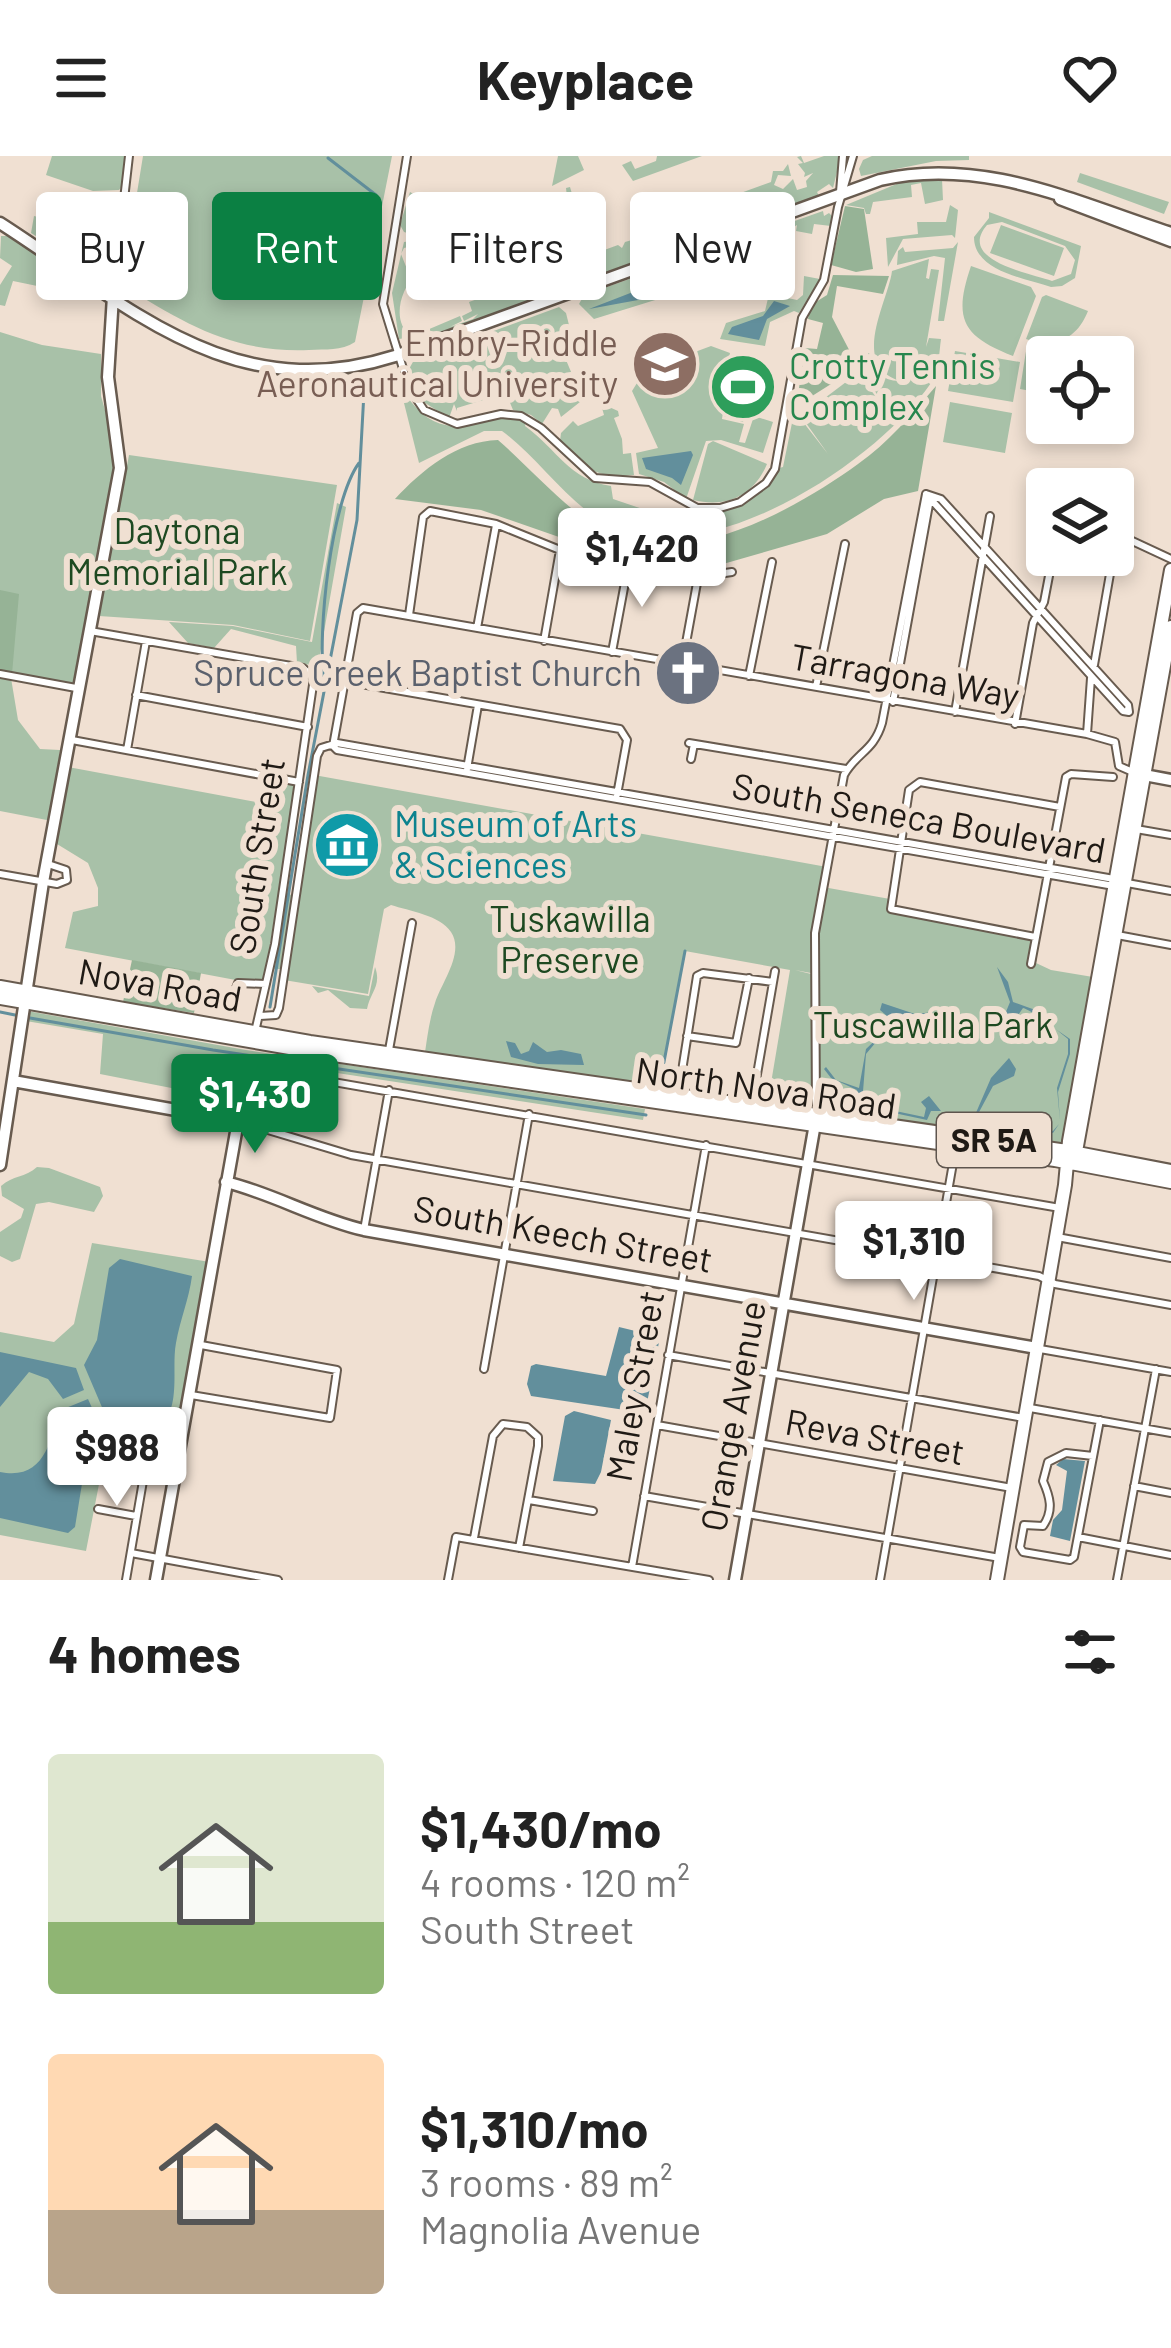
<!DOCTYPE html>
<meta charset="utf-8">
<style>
:root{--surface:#fff;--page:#f2f2f2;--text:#222;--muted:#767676;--accent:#0b8043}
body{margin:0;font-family:Barlow,sans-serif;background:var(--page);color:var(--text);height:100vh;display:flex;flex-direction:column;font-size:45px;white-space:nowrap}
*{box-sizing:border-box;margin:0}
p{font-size:39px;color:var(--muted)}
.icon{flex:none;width:66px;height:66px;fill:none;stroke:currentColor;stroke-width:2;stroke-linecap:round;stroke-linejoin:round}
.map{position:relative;height:1424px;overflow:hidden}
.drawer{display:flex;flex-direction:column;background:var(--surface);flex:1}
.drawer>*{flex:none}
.top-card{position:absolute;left:36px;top:36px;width:1101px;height:108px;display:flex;gap:24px}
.buttons{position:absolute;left:1026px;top:180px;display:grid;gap:24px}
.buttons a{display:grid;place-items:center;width:108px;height:108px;border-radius:12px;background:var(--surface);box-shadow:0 6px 18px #0003;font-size:60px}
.price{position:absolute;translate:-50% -102px;padding:0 27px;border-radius:12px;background:#fff;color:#222;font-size:39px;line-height:78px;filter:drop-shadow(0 3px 6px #0008)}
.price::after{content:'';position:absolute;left:50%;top:72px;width:36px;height:27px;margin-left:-18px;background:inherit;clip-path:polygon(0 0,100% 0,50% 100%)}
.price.current{background:var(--accent);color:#fff}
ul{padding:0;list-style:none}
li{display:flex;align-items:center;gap:36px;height:300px;padding:0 48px}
li span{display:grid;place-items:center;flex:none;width:336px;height:240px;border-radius:12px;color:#555}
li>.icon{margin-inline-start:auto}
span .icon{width:144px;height:144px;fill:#fffc;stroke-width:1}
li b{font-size:51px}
h2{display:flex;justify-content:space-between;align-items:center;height:144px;padding:0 48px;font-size:51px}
.chip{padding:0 42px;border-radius:12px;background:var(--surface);box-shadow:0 6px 18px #0003;font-size:42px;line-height:108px}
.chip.current{background:var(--accent);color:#fff}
header{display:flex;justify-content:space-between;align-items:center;height:156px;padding:0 48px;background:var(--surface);font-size:54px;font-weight:700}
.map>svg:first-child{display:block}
.green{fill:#a8c1a8;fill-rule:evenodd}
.forest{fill:#96b396}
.water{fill:#628f9c}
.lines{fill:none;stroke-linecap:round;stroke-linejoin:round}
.stream{stroke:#628f9c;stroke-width:3}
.street-casing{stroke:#685b4f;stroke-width:10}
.secondary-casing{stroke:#685b4f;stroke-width:15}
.primary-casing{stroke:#685b4f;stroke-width:16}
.street{stroke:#fff;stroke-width:6}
.secondary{stroke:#fff;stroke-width:10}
.primary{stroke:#fff;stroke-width:12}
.labels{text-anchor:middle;stroke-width:12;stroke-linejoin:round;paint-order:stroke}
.shield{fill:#f0e0d2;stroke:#5e554e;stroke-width:3}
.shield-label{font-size:33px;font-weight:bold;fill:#1f1a15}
.education-label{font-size:36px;fill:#785e54;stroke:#f0e0d2;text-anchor:end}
.leisure-label{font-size:36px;fill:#27864d;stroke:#f0e0d2;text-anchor:start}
.park-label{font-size:36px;fill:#1d4921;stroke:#f0e0d2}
.worship-label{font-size:36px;fill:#5b616d;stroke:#f0e0d2;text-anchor:end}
.street-label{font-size:36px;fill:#1f1a15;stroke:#f0e0d2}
.culture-label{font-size:36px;fill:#0d838f;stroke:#f0e0d2;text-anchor:start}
</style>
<header><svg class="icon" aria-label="menu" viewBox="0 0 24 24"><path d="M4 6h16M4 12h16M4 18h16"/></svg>Keyplace<svg class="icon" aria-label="heart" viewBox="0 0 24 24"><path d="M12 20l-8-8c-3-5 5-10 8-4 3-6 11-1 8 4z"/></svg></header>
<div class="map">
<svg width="1171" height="1424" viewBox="0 0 1171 1424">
<rect width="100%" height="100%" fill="#f0e0d2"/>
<path class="green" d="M52,0H126L123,29L119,34L93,35L46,19Z
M143,0H392L355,186C341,195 326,193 309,194C232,197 186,168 122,129Z
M558,0H578L584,14L552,30Z
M657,0H702L633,25L622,9L631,5L635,13L656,5Z
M801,0L804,7L824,0H841L833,32L829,28L817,36L819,40L586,125L584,118L576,120L574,105L618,89L622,92L625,86L701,64L700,59L711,52L704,46L711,43L713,47L771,26L773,15H783L788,8L791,20L778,19L774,29L783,33L793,23L797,34L807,31L806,25L813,17L804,21L805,17L798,8L803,7L797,1Z
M872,0H969V4L936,5L861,20L859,13L863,4Z
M1080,17L1169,46L1164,58L1077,26Z
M932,22L942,23L943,44L925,48L921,27L911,29L912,41L873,46L870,58H866L864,52L846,49L899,27Z
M570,31L583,75L591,83L577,90L572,88L566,32Z
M410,36L420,42L417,47L426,69H430L426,76L414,79L404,76L400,69Z
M950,49L958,54L955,82L952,79L903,83L888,111L886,82L918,78L917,66H946Z
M823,55L824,60L829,57L832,60L831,70L814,68L812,78L796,75L797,69L789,74L794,76L789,89L782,83L784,79H779L771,89L776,103L749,101L745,121L730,105L745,123L743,134L717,144L707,133L697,131L594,163L579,148L584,139Z
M989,56L1081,90L1075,122L1062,130L1051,131C1024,122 974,115 974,81L989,62ZM1002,66L1065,90L1075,104L1071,118L1052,125C1028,117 957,104 987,69Z
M34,60L59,66L63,74L71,75L70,92L108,98L105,123L31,77Z
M1001,69L1064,92L1054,120L990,97Z
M542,74L552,75L557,134L445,176L399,183L392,137L404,86L425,83L426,87L404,92L401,98L407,113L416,117C399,136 392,166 411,180L416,178V174L418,177V173L427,174L460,160L462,165L450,171L473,163L478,158L464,165L462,160L472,155L469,146L494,137L490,125L505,118L508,124L516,121L519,127L542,119L541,113L546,110L544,104L549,102L542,79L536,80Z
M1,80H7L86,131L81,139L13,125L5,150L0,149V129L12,110L0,102Z
M958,86L944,165H938L945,102L934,100L897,109L898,95L903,91L905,96L953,92Z
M929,103L926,122L929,123L931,113L939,114L926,191L929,182L941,183C939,197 939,216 931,227C876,306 720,408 622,375C574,358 542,304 502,275H484L419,307L402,239L405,238C448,298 477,252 526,265L525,270C559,295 568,323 611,330L613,343L693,370L700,366L702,356C734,353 766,343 779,312L783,311L793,262H800L828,298L801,260L858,217L885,253L866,268L888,253L860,215L856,202L869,197C875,213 880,225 900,225C849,209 888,146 892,115Z
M971,110L1031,131L1036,140L1013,200C962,180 953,163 971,110Z
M804,120L820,123L799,157L794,155L770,166L765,190L720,183L726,167L765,155L769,138L797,144L803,139Z
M1046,139L1088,155C1077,183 1055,193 1026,183L1042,141Z
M559,151L566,157L573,185L569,187L566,180L558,185L577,230L588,225L585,246L576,241L580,246L561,261L558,253L552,252L542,268L531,259L513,254L506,237L457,252V255L454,248L449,262L422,245L409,213L414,204Z
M0,176L42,189L101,198V240L117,297L78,529L0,515Z
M1027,189L1072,197L1071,201H1047L1042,237L1020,233Z
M711,190L730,197L723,226L727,227L722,263L744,268L739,286L745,287L754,260L773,266L763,297L721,284L706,285L686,343L664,326L639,318L636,297L658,292L632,235L637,227L656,218L652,212Z
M955,195L1020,206L1013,246L948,235Z
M739,197L760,203L743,266L724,260Z
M950,246L1012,257L1005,297L943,286Z
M607,250L618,255L619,260L614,262L622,283L623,298L631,297L634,319C595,323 586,313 560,285L561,277L573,265L578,270L604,259L602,252Z
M713,285L767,308C753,341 726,352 693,344L708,288Z
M129,299L337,329L310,485L233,469L99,460Z
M337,347L346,351L318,510L297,507L296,490L231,473L214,492L188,487L169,466L233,470L312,486Z
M0,520L11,522L18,564L40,593L60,594L52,665L0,655Z
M68,611L261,647L266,631L284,626L296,628L264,826L241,825L65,792L73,756L98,750V732L88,707L57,688L54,682Z
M314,619L827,711L823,731L890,743V750L1035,781L1033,798L1037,800L1036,807L1051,814L1099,822L1067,995L816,959V818L795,814L815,819L814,953L768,945L790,814L685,795L658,937L424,903C427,884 429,864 435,847C441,827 465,797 451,776C440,759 409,755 391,749L384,753L368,838L284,824Z
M284,738L294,739L283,813H273L269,832Z
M375,811C382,830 370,836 367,853L350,852L328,834L318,837L312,830L369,840Z
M27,855L246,894L645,953L643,964L252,904L236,960L206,954L207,939L100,918L103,878L26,865Z
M37,1011L49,1012L100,1031L103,1040L94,1056L49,1046L36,1048L20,1103L12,1106L0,1100V1076L21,1062L24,1053L2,1040L1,1030C13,1019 25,1022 37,1011Z
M92,1087L210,1106L175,1293L108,1282L86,1395L0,1379V1176L54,1186L74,1168Z"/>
<path class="forest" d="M845,50L864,53L873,113L856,116L831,109Z
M833,119L889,120L883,138L837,130L832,161L858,211L801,247L799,232L805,192L817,193L823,167L808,163L811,149L827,139Z
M936,230L918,335L884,343L827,378L709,412L602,396L481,354L395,343C422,314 457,285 498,284C529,311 560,347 595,370C673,422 792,356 858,308C888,287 912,258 936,230Z
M0,434L19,438L12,518L0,516Z
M132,804L201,817L194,857L123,846Z"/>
<path class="water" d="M695,118L737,126L724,135L697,126L649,142L589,153L677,119Z
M774,145L790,150L767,163L759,184L728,178L732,171L763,160Z
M691,295L693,299L681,329L672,322L646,313L642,302Z
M997,811L1008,826L1013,846L1038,855L1044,865L1070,883V898L1058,936L1060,965L1057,932L1068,898V883C1058,875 1034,855 1023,852L1014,865L1001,868L1010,846Z
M882,847L915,858L934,856L914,860L912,868L905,872L910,882L903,886L902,873L880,854Z
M887,873L866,898L862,948L924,961L926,952L921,946L929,940L941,955H931L927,964L861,950L858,957L861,948L857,934L831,922L824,913L826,911L836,924L859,932L866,893Z
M506,885L515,887L521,898L529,895L533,886L547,896L561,894L581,898L584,909L538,908L511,901Z
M1009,902L1016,913L1014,920L993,930L978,958C992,965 1005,962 1021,964C1032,966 1042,973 1053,975L1059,968L1053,977C1041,976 1036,970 1025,967C1008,962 991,968 975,959L991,922Z
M120,1103L192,1120C189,1143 180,1164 176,1187C171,1212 182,1252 159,1271L107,1263L84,1209L97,1184L109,1112Z
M619,1171L660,1181L645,1257L531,1240L527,1228L531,1210L536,1208L606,1220Z
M0,1196L76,1212L84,1234L63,1243L48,1223L29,1216L0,1251Z
M88,1243L97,1263L91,1272L75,1371L68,1377L0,1362V1316C45,1325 50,1284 61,1254Z
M574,1255L611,1264L601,1316L595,1328L553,1325L565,1260Z
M1063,1303L1085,1305L1070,1385L1050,1380L1053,1364L1062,1354L1067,1315L1056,1309Z"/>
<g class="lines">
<path class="stream" d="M328,2L376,39
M324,524C317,477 331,345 359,307
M270,851L308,619L357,364L364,236
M0,856L15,859
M30,862L213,894L646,959
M660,927L685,795"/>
<g class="street-casing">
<path id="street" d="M407,0L383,148L409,232L424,254L457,268L501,258L521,260L541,272L595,322L650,326L697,352H720L740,346L766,327L775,313L802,162L824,124L838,51L853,0
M840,36L843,0
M113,139L129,0
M926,338L941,343L1128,549L1129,556L1123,555Z
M1113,376L1171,403
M409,459L423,361L430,355L496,368L560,394L711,419L732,416
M477,472L496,369
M90,475L303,512L314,522L275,788L255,876
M544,485L560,394
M612,496L629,405
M682,509L699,416
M1094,509L1117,378
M0,518L76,532
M749,520L772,406
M344,525L620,573L627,584L617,639
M816,531L845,388
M136,539L308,571
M893,546L930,343
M955,556L990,360
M1015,568L1033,467L1044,446L1053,399
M1087,578L1091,522
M72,584L299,626
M689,587L846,613
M333,590L357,457L363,452L1087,578L1115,586L1119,610L1135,617
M333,590L337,594L1114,730
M127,594L146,485
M691,603L694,588
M467,613L478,549
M1136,673L1171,679
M0,718L57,728L67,724L66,714L48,708
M1127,727L1171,735
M1117,779L1171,789
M1035,781L891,753L909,634L920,626L1060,651
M1031,808L1066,621L1071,618L1113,621
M234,837L238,827L266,828
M260,860L276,859L279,852L317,600L321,592L337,587L1114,723
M687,880L736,887L749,822
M389,894L412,767
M678,940L697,820L703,817L773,826
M752,947L775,815
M816,956L815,777L844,619C856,597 874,595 882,567L926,338
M1060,1052L247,911L238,965L351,999L1039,1120L1055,1128L1171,1149
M364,1074L389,934
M1057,1081L1171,1102
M1040,1193L1171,1216
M668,1199L1024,1262
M484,1213L529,958
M191,1239L330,1262L337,1214L201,1189
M1030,1252L1171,1277
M657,1269L1012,1332
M1093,1300L1066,1297L1048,1306L1043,1325C1050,1341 1054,1354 1043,1370L1024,1369L1020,1391L1023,1396L1070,1404L1074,1401L1100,1264
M109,1302L146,1310
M1134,1330L1171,1337
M644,1340L1000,1402
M529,1344L593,1355
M98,1353L136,1360
M1078,1381L1171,1399
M474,1382L493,1280L503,1268L527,1271L538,1281V1290L519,1392
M131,1397L278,1424
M632,1411L706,989
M126,1424L149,1290
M448,1424L456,1381L709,1424
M880,1424L956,990
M1117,1424L1156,1213"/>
</g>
<g class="secondary-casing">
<path id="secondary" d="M1060,43L1171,85
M0,67C128,149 231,252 395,200L880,24C982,0 1075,46 1171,77
M1139,618L1171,624
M13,925L238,965L156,1424
M0,1009L43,726L120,312L108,221L113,140
M226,1026C274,1038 316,1063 364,1074L1037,1192
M735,1424L816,962"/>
</g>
<g class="primary-casing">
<path id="primary" d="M0,831L310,886L1067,995L1171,1015
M0,842L313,896L1055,1004L1171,1026
M1075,1001L1171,471
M997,1424L1065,1029L1069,985L1171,414"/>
</g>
<use href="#street" class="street"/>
<use href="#secondary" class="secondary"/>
<use href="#primary" class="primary"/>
</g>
<defs>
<g id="university-disc" transform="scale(3.45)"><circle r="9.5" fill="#8d6e63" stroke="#f0e0d2"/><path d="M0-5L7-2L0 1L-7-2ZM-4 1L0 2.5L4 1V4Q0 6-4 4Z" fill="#fff"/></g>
<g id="stadium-disc" transform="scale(3.45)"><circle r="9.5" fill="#2e9e5b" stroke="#f0e0d2"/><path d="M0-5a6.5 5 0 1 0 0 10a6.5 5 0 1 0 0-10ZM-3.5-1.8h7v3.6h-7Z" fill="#fff"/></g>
<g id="church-disc" transform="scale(3.45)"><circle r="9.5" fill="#6b7280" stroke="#f0e0d2"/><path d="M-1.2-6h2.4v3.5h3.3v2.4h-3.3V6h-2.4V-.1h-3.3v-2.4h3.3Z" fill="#fff"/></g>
<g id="museum-disc" transform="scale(3.45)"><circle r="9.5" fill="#0f9aa8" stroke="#f0e0d2"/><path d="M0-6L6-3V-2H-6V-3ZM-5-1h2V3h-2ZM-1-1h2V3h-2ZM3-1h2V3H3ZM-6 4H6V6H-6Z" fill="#fff"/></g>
</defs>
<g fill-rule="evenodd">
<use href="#university-disc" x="665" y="208"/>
<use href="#stadium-disc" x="743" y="231"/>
<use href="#church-disc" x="688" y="517"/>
<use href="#museum-disc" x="347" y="689"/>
</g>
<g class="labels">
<rect class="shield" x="937" y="957" width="114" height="54" rx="9"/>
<g class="shield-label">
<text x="994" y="996">SR 5A</text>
</g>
<g class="education-label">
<text x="618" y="200">Embry-Riddle<tspan x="618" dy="41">Aeronautical University</tspan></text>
</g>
<g class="leisure-label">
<text x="789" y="223">Crotty Tennis<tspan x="789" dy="41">Complex</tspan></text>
</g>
<g class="park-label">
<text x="177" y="388">Daytona<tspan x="177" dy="41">Memorial Park</tspan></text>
<text x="570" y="776">Tuskawilla<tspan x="570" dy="41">Preserve</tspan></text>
<text x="933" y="882">Tuscawilla Park</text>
</g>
<g class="worship-label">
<text x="642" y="530">Spruce Creek Baptist Church</text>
</g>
<g class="street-label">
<text transform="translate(905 520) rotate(10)" y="13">Tarragona Way</text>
<text transform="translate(919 662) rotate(10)" y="13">South Seneca Boulevard</text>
<text transform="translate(257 700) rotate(-81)" y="13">South Street</text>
<text transform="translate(160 829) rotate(10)" y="13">Nova Road</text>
<text transform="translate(766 932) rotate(8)" y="13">North Nova Road</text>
<text transform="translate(563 1078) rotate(10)" y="13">South Keech Street</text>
<text transform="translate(635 1230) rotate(-80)" y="13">Maley Street</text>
<text transform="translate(733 1260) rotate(-80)" y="13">Orange Avenue</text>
<text transform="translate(875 1281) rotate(10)" y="13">Reva Street</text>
</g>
<g class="culture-label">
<text x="394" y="681">Museum of Arts<tspan x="394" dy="41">&amp; Sciences</tspan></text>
</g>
</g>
</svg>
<div class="buttons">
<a><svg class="icon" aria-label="locate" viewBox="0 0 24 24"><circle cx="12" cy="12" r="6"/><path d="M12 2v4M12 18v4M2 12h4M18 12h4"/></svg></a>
<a><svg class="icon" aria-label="layers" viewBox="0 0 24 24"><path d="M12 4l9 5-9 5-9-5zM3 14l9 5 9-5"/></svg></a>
</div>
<b class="price" style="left:642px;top:454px">$1,420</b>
<b class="price current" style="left:255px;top:1000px">$1,430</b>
<b class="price" style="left:914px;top:1147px">$1,310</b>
<b class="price" style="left:117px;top:1353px">$988</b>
<div class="top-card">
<a class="chip">Buy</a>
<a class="chip current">Rent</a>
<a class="chip">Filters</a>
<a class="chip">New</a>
</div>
</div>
<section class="drawer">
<h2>4 homes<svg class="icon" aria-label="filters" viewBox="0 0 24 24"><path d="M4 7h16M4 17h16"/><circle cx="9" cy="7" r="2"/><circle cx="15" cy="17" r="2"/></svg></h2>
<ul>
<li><span style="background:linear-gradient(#dfe7d0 70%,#8fb573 0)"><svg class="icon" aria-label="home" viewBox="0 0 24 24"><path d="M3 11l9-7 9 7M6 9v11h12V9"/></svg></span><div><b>$1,430/mo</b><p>4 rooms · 120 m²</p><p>South Street</p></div></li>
<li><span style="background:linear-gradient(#ffd9b3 65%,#b9a48a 0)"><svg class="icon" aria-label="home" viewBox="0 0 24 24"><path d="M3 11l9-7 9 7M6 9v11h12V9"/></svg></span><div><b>$1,310/mo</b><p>3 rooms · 89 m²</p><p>Magnolia Avenue</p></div></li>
</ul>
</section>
